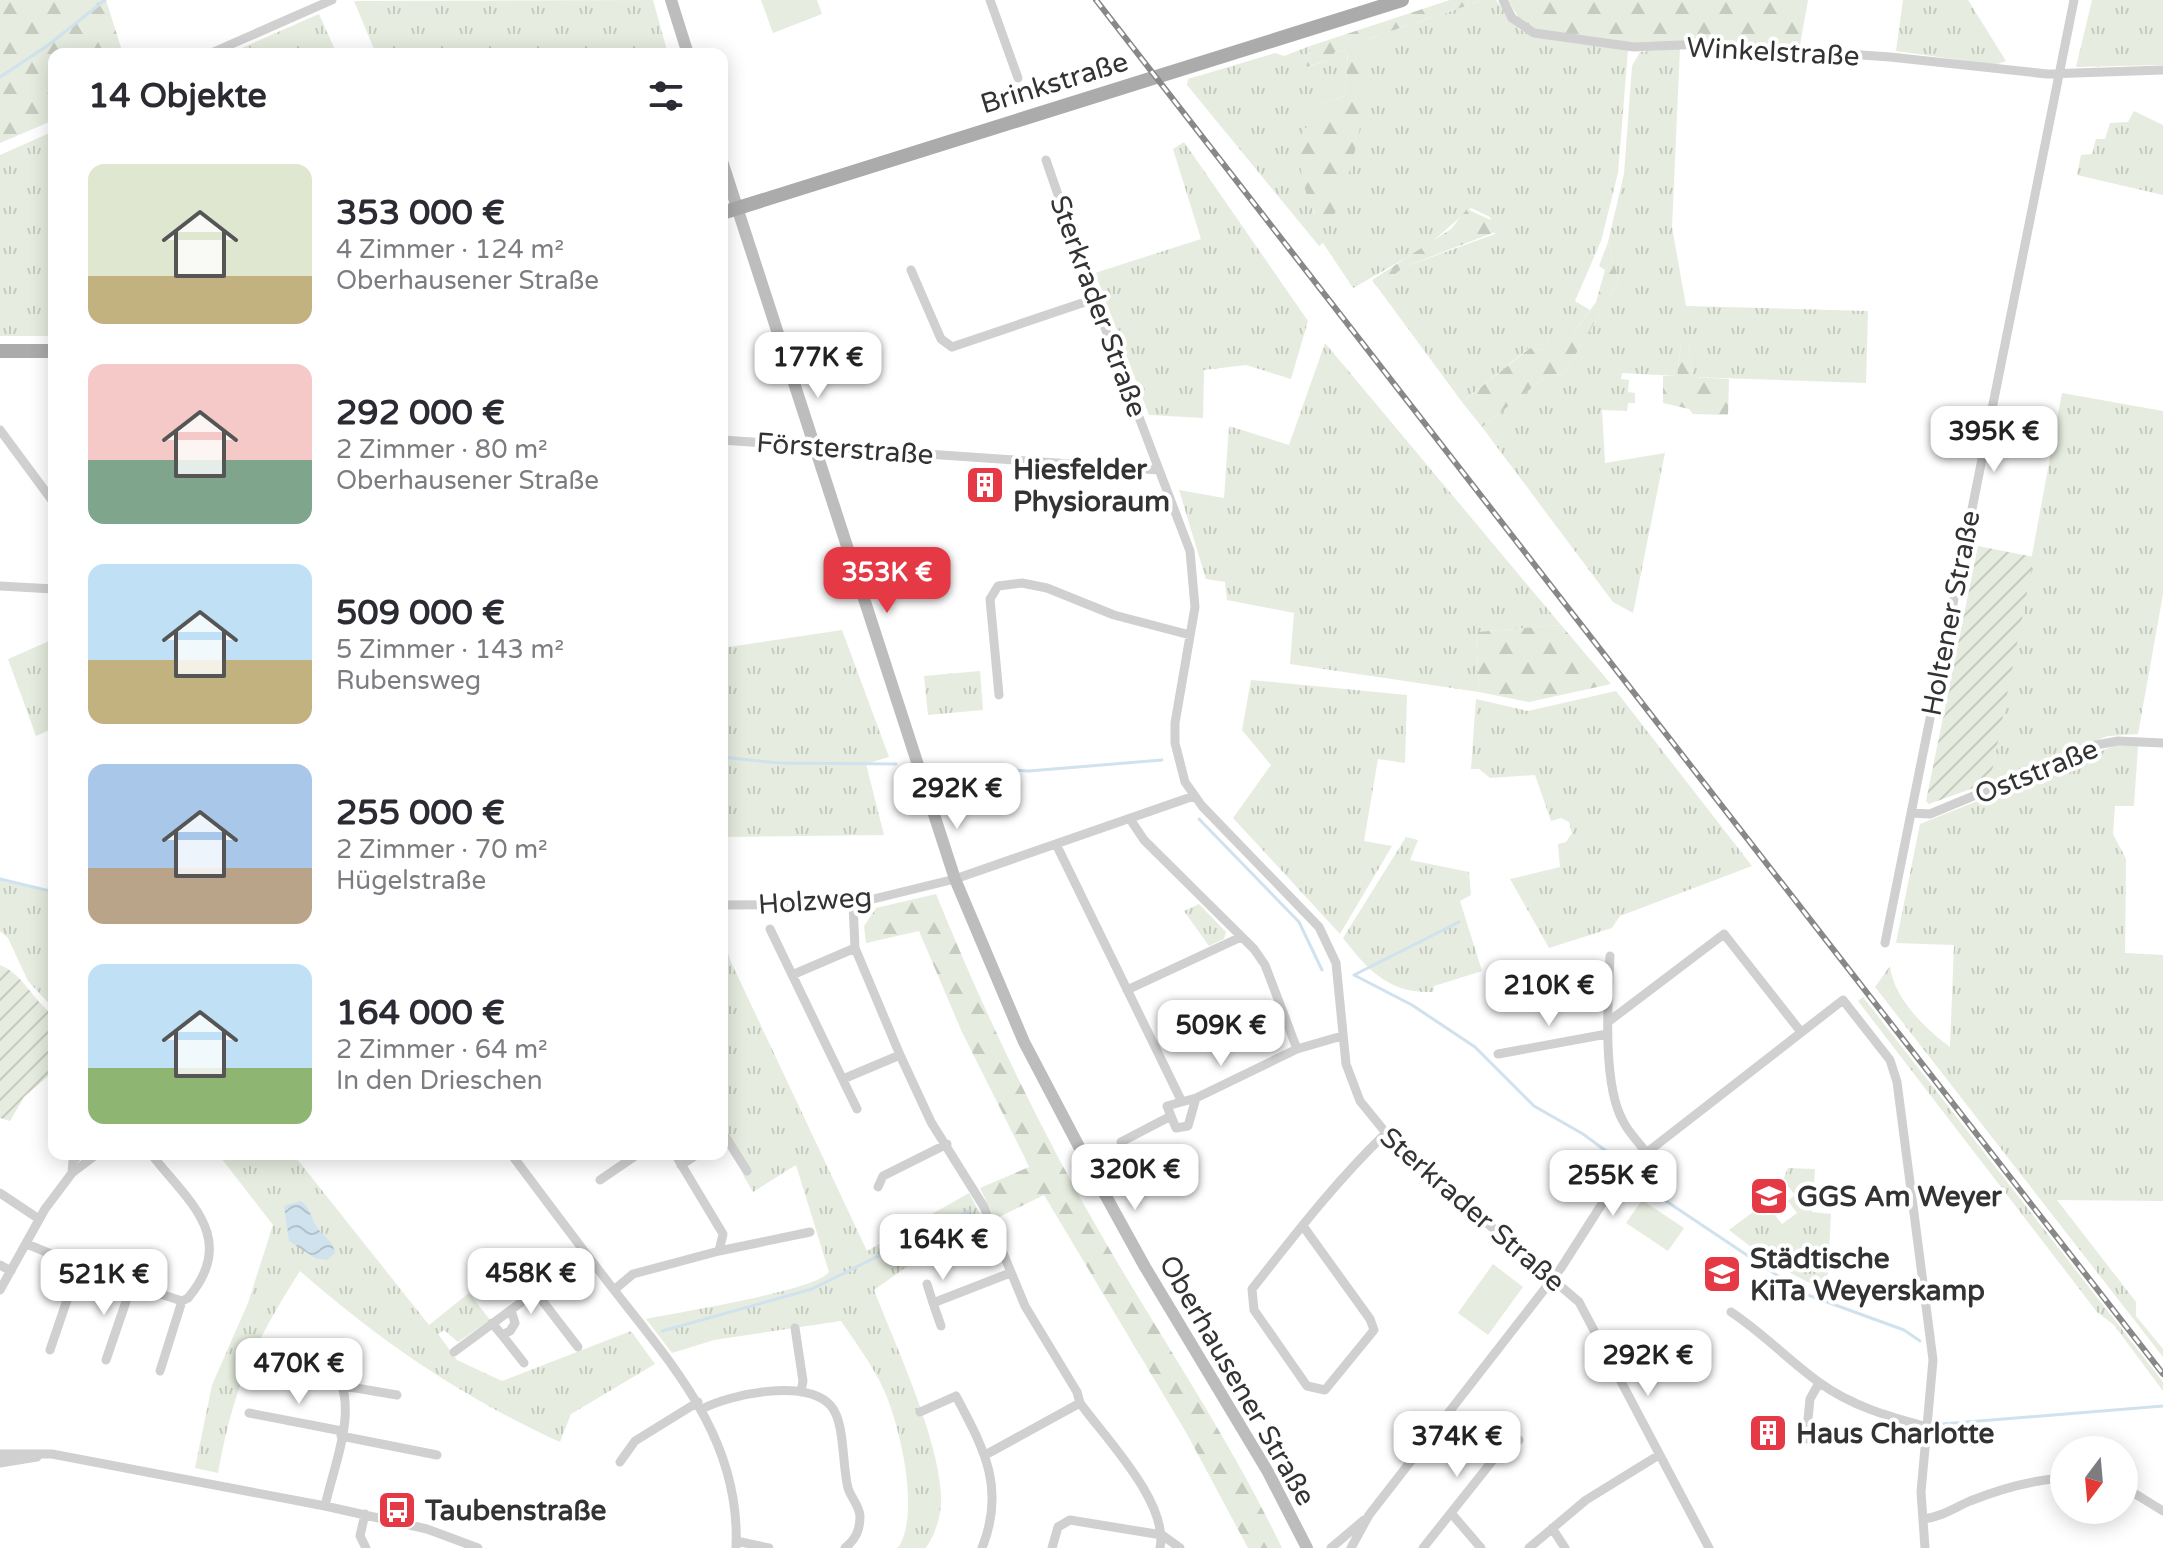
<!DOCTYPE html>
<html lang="de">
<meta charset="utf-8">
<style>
:root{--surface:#fff;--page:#f2f2f3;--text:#2b2b33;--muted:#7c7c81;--accent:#e63946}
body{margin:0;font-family:"Varela Round",sans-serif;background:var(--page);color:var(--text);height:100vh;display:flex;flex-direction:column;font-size:30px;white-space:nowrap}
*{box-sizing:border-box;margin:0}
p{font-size:26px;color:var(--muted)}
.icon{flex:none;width:44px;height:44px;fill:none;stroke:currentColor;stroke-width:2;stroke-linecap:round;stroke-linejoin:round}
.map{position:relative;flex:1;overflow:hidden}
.details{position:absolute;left:48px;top:48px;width:680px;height:1112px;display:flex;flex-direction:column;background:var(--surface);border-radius:16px;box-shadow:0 4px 20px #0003}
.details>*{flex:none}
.needle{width:52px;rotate:196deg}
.buttons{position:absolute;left:2050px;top:1436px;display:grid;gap:16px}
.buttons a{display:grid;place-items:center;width:88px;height:88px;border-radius:50%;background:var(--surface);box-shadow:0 4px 20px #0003;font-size:40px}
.price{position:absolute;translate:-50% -68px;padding:0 18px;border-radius:16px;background:#fff;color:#222;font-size:26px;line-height:52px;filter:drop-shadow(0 2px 4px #0008)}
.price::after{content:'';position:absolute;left:50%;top:48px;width:24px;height:18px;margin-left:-12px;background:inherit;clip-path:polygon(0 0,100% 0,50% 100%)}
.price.selected{background:var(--accent);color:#fff}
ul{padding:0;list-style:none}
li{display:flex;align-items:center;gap:24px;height:200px;padding:0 40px}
li span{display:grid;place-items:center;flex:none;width:224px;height:160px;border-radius:16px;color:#555}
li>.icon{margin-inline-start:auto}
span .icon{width:96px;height:96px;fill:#fffc;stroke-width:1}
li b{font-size:34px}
h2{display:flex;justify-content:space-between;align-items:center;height:96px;padding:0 40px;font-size:34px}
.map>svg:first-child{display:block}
.grass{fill:url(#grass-tufts)}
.forest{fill:url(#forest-firs)}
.garden{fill:url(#garden-furrows)}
.pitch{fill:#e6ecdf}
.water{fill:url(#water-waves)}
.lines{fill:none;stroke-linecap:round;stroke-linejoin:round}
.stream{stroke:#cfe2ee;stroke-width:3}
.minor{stroke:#d0d0d0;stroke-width:9}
.secondary{stroke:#bdbdbd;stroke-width:12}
.primary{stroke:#ababab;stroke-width:14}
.rail-casing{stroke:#888;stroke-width:6}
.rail{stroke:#fff;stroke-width:3;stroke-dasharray:9;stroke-linecap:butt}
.labels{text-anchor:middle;stroke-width:8;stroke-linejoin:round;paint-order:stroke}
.street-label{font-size:28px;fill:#333;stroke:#fff}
.poi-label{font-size:28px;font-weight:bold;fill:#333;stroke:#fff;text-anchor:start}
</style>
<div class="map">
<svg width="2163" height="1548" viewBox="0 0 2163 1548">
<defs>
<pattern id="grass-tufts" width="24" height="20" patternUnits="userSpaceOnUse" patternTransform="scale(2)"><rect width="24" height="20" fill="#e6ecdf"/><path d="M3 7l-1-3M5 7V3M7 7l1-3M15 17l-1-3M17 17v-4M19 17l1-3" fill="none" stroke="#c6cbc0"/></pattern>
<pattern id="forest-firs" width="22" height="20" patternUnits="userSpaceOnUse" patternTransform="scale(2)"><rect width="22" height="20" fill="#e6ecdf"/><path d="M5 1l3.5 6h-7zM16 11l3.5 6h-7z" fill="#c6cbc0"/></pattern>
<pattern id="garden-furrows" width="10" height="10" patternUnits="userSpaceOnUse" patternTransform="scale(2)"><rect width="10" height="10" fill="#e6ecdf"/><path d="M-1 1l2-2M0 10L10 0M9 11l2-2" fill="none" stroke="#c6cbc0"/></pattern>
<pattern id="water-waves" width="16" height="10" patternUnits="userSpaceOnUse" patternTransform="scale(2)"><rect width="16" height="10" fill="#cfe2ee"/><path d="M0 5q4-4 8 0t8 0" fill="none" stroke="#b2c2cd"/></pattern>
</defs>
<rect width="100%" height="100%" fill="#fff"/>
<path class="grass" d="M653,0L668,54H376L354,1Z
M1484,0H1496L1519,29L1531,35L1628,50L1618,173L1601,241L1575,301L1590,310L1570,338H1551L1542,350L1529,348L1462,402L1378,288L1404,267L1495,234L1490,217L1471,208L1427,246L1353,288L1323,243L1319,246L1187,85L1188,79L1275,53L1284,56L1310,46L1311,51L1305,56L1308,67L1330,59L1335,52L1348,50L1345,96L1323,103L1306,186L1314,214L1367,39Z
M1903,0H1968L2006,61L1995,65L1896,51Z
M2092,0H2163V65L2076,67Z
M319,14L337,54H228Z
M1680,48L1672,227L1686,306L1868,311L1866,383L1692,377L1689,344H1681L1677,376L1622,373L1621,379L1629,380L1628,392L1635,393V403H1628L1627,411L1602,410L1605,463L1665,453L1633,613L1613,602L1482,427L1548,375L1564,374L1619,281L1608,242L1624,174L1632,66L1640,52Z
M2134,111L2163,125V195L2077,175L2081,155L2092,154L2096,139H2105L2110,123L2128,122Z
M54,131V336H0V155Z
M1184,142L1308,321L1291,379L1246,365L1204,370L1203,418L1149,415L1095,273L1201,239L1173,149Z
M1325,343L1561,625L1476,632L1479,692L1290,664L1294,613L1227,600L1225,582L1206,579L1179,490L1224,498L1229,426L1289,445Z
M2062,393L2163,411V594L2138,734L2108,736L1990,782Z
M842,630L889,757L866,764L884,835L722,837V648Z
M54,639V728L36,736L8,659Z
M980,671L983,710L928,715L924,676Z
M1251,680L1407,695L1405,763L1378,759L1364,841L1392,846L1340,934L1233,818L1271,765L1242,730Z
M1616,691L1752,866L1620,916L1612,928L1549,948L1510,879L1560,867L1558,844L1566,842L1572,833L1569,822L1561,818L1551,821L1535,775L1490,778L1479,769H1471L1476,699L1528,711Z
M2114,746H2138L2134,806H2115L2113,834L2126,859L2125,953L2163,955V1201L2057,1200L2136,1302V1316L2163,1349V1357L1875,987L1890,966C1893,997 1925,1029 1950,1047L1954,945L1896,943L1920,824Z
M1406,837L1418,840L1410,860L1469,872L1471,895L1460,901L1482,971L1434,986L1433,992C1389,994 1368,970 1343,938Z
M0,879L54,892V1009L28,981L8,938L0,931Z
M1199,904L1226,932L1224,939L1209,946L1184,911Z
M722,935L731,962L867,1251L969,1193L985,1223L919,1258L874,1290C896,1347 938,1436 941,1495C942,1515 936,1532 926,1548H898C921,1514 900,1426 884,1390C873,1366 856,1343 841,1321L714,1340L672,1353L646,1319C677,1312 816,1291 829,1272L796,1165L753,1192L743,1175L750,1169L722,1126Z
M1863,997L2163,1382V1391L2114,1325L2097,1312L1858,1001Z
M218,1154H293L429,1325L469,1293L490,1320L458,1342L444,1330L438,1334L457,1360L502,1381L631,1331L655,1364L571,1414L560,1442C463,1398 380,1341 300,1271C253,1345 234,1386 218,1473L195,1468L212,1385L248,1303L273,1225Z
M1788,1168L1815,1169L1812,1212L1831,1214L1827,1286L1834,1287V1296L1772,1263L1729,1230L1757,1209L1763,1216L1771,1210L1782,1224L1797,1213L1788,1201L1795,1195L1783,1180Z"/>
<path class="forest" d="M0,0H106L123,54H54V120L0,143Z
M1450,0H1484L1367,39C1369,104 1355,166 1330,226C1303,214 1302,168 1296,142L1323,103L1345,96L1348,50L1335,52L1330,59L1307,67L1305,55L1311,51L1310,46Z
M1508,0H1808L1800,45L1784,46L1625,43L1533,29L1520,20Z
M1467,209L1497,223L1498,231L1404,267L1378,288L1372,280L1451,229Z
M1608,242L1619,281L1564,374L1548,375L1482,427L1462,402L1530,348L1542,350L1551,338H1570L1596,302L1605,270L1599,266Z
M1681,344H1689L1692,377L1729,379L1728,415L1693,414L1689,409L1663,403V376H1677Z
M1561,625L1611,684L1529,702L1479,692L1476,632Z
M936,894C984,1012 1039,1128 1103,1238C1163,1341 1230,1440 1282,1548H1248L1187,1434L1044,1195L995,1219L980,1188L1029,1167L1023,1154L962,1032L919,931L866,943L864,926L876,908Z"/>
<path class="garden" d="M1978,546L2034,557L1990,782L1929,804L1926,801Z
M0,965C23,974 32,1000 54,1015V1071L24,1097L10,1121L0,1118Z"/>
<path class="pitch" d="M761,0H817L822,14L773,33Z
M1642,1200L1684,1228L1668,1251L1626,1223Z
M1493,1264L1523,1287L1488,1335L1458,1313Z"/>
<path class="water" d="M301,1201C311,1209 310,1215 315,1224C321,1236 333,1239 335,1253L327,1260L315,1258L289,1241L284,1206Z"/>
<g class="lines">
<path class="stream" d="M0,77L47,46L105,0
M722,757L779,763L896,764
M938,766L1029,771L1162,760
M1199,819L1299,922L1322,970
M0,879L54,892
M1354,975L1412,1005L1475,1047L1534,1106L1583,1134L1617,1159
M1354,975L1459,922
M1637,1178L1663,1199L1805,1294L1904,1330L1920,1341
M662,1331L812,1289L969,1211
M1942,1424L2163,1406"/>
<path class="minor" d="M990,0L1018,78
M1503,0L1512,18L1534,33L1634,47L1705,44L1890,57L2047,74L2163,70
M209,54L332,0
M1046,160L1094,299L1190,551L1195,607L1175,723V743L1185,782L1202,806L1319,927L1336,963L1346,1064L1360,1101L1395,1144L1579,1302L1709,1548
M911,270L941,339L952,347L1094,299
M0,430L54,503
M722,440L1159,470
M0,586L54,589
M999,695L990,599L998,586L1022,583L1047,588L1114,615L1190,635
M1911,813L1930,814L2096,745L2118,741L2163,743
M1130,819L1144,840L1254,949L1265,965L1297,1049
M1056,844L1181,1100
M853,904L855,948L900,1055L931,1122L984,1207L1025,1306L1077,1392L1080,1403C1106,1439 1169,1503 1160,1548
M722,905L853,904L955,879L1194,796
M770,929L857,1109
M1885,943L2074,0
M1610,956C1608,999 1602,1084 1623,1121C1628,1132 1638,1141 1645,1151
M792,975L855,948
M1127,990L1241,937
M1608,1022L1724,934L1801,1032
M1498,1054L1607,1034
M843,1079L900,1055
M1171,1116L1176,1128L1188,1126L1196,1098
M722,1138L725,1136L747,1171
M1121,1142L1171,1116L1167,1106L1196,1098L1297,1049L1342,1036
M511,1154C545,1199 579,1245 614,1290C676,1369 741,1442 736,1548
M681,1165L698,1154
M72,1173L73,1161L80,1154
M600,1180L638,1154
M878,1187L883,1176L947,1144
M0,1193L39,1219
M1303,1226L1370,1319L1374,1330L1325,1390L1307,1386L1254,1310L1252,1289C1294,1236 1336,1181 1385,1134
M27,1244L101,1275L182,1301L188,1298C239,1238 188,1201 151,1154
M719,1251L810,1232
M511,1260L578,1347
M0,1265L11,1271
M927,1284L933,1303
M0,1290L45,1209L72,1173L97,1154
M614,1290L633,1274L719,1251L723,1234L675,1154
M1731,1312C1763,1333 1789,1361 1820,1383C1852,1406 1887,1416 1924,1426
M492,1323L502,1335L510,1331L515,1323L511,1310
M941,1326L933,1303L1010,1273
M795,1328L803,1381L801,1392
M502,1335L524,1363
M50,1350L79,1265
M454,1352L527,1298L544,1292L591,1260
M306,1358L329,1361C363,1401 335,1460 325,1506
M106,1360L132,1284
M160,1371L182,1301
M344,1386L397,1395
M702,1409C731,1394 806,1378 831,1406C845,1422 842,1465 848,1488C851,1498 859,1505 860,1516C860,1530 856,1539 845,1548
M920,1412L956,1396C984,1449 1006,1488 982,1548
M249,1413L342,1431
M341,1436L437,1455
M1806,1439L1810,1399L1819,1383
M0,1454H52L325,1506L427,1529L478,1548
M987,1454L1080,1403
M620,1462L635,1441L698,1402
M0,1463L37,1457
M2124,1487L2163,1511
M1451,1513L1481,1548
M365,1514L360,1536L366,1548
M1923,1519C1941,1517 1954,1508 1970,1501C2000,1489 2032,1480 2064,1478
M1552,1528L1565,1548
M736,1541L769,1548
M1052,1548L1058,1527L1070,1520L1162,1535L1180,1548
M1331,1548L1364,1520
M1351,1548L1369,1515L1561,1268L1623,1171L1843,1000L1890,1060L1897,1082L1933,1360L1921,1492L1925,1548
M1423,1548L1497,1455L1519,1440
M1529,1548L1586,1500L1659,1455"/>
<path class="secondary" d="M671,0L688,54
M722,161L955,879L1024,1042L1086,1160L1145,1267L1268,1472L1307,1548"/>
<path class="primary" d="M722,213L1402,0
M0,351H54"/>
<g class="rail-casing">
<path id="rail" d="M1096,0L2163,1374"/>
</g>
<use href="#rail" class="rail"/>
</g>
<defs>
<g id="building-square" transform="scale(2)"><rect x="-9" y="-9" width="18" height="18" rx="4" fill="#e63946" stroke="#fff"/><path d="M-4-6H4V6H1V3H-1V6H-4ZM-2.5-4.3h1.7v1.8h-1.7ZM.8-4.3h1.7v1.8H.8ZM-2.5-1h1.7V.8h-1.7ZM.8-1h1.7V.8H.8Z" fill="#fff"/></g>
<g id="school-square" transform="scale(2)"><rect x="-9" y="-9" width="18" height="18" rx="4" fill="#e63946" stroke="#fff"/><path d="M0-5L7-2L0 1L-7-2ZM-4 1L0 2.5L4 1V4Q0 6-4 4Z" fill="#fff"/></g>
<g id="bus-square" transform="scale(2)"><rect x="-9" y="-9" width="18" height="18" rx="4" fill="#e63946" stroke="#fff"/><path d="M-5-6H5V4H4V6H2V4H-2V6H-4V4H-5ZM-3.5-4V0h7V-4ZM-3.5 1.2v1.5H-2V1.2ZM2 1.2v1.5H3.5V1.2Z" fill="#fff"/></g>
</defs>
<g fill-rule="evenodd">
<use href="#building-square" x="985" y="485"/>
<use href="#school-square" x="1769" y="1196"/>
<use href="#school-square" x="1722" y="1274"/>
<use href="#building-square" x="1768" y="1433"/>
<use href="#bus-square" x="397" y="1510"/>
</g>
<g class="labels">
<g class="street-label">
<text transform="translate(1773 51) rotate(3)" y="10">Winkelstraße</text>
<text transform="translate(1054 82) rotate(-17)" y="10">Brinkstraße</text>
<text transform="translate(1099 306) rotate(70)" y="10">Sterkrader Straße</text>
<text transform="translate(845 448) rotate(4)" y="10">Försterstraße</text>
<text transform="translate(1950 613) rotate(-79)" y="10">Holtener Straße</text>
<text transform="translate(2036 771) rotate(-22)" y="10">Oststraße</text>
<text transform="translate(815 900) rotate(-4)" y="10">Holzweg</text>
<text transform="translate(1473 1209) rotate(41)" y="10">Sterkrader Straße</text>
<text transform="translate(1238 1380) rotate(60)" y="10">Oberhausener Straße</text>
</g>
<g class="poi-label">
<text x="1013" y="479">Hiesfelder<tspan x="1013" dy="32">Physioraum</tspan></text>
<text x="1797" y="1206">GGS Am Weyer</text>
<text x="1750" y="1268">Städtische<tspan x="1750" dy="32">KiTa Weyerskamp</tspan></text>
<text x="1796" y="1443">Haus Charlotte</text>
<text x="425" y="1520">Taubenstraße</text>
</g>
</g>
</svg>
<div class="buttons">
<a><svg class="needle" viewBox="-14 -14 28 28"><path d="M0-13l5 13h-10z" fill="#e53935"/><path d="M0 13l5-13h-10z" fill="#7c7c81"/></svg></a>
</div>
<b class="price" style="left:818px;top:400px">177K €</b>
<b class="price" style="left:1994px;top:474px">395K €</b>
<b class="price selected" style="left:887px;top:615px">353K €</b>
<b class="price" style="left:957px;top:831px">292K €</b>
<b class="price" style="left:1549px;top:1028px">210K €</b>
<b class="price" style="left:1221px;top:1068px">509K €</b>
<b class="price" style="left:1135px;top:1212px">320K €</b>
<b class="price" style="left:1613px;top:1218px">255K €</b>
<b class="price" style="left:943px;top:1282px">164K €</b>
<b class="price" style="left:531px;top:1316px">458K €</b>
<b class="price" style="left:104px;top:1317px">521K €</b>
<b class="price" style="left:1648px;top:1398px">292K €</b>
<b class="price" style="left:299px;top:1406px">470K €</b>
<b class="price" style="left:1457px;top:1479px">374K €</b>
<section class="details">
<h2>14 Objekte<svg class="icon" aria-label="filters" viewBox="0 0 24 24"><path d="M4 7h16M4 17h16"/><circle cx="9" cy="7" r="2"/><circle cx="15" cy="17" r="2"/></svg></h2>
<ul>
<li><span style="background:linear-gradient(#dfe7d0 70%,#c2b280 0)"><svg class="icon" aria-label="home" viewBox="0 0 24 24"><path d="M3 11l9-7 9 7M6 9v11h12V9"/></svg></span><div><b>353 000 €</b><p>4 Zimmer · 124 m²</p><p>Oberhausener Straße</p></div></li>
<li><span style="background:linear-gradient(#f6c9c9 60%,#7fa58c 0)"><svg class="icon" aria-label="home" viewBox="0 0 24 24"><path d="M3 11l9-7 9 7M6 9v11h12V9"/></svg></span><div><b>292 000 €</b><p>2 Zimmer · 80 m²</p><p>Oberhausener Straße</p></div></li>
<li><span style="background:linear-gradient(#bfe0f5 60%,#c2b280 0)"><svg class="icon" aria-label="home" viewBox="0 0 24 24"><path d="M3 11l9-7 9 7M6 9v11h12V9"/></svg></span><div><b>509 000 €</b><p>5 Zimmer · 143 m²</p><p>Rubensweg</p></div></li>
<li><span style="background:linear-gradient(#a9c7e8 65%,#b9a48a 0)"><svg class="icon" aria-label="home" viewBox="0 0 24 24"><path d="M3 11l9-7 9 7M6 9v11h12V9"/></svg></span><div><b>255 000 €</b><p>2 Zimmer · 70 m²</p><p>Hügelstraße</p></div></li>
<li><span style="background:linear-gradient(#bfe0f5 65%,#8fb573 0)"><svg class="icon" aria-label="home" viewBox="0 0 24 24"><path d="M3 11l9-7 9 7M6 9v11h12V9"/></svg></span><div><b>164 000 €</b><p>2 Zimmer · 64 m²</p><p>In den Drieschen</p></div></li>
</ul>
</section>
</div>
